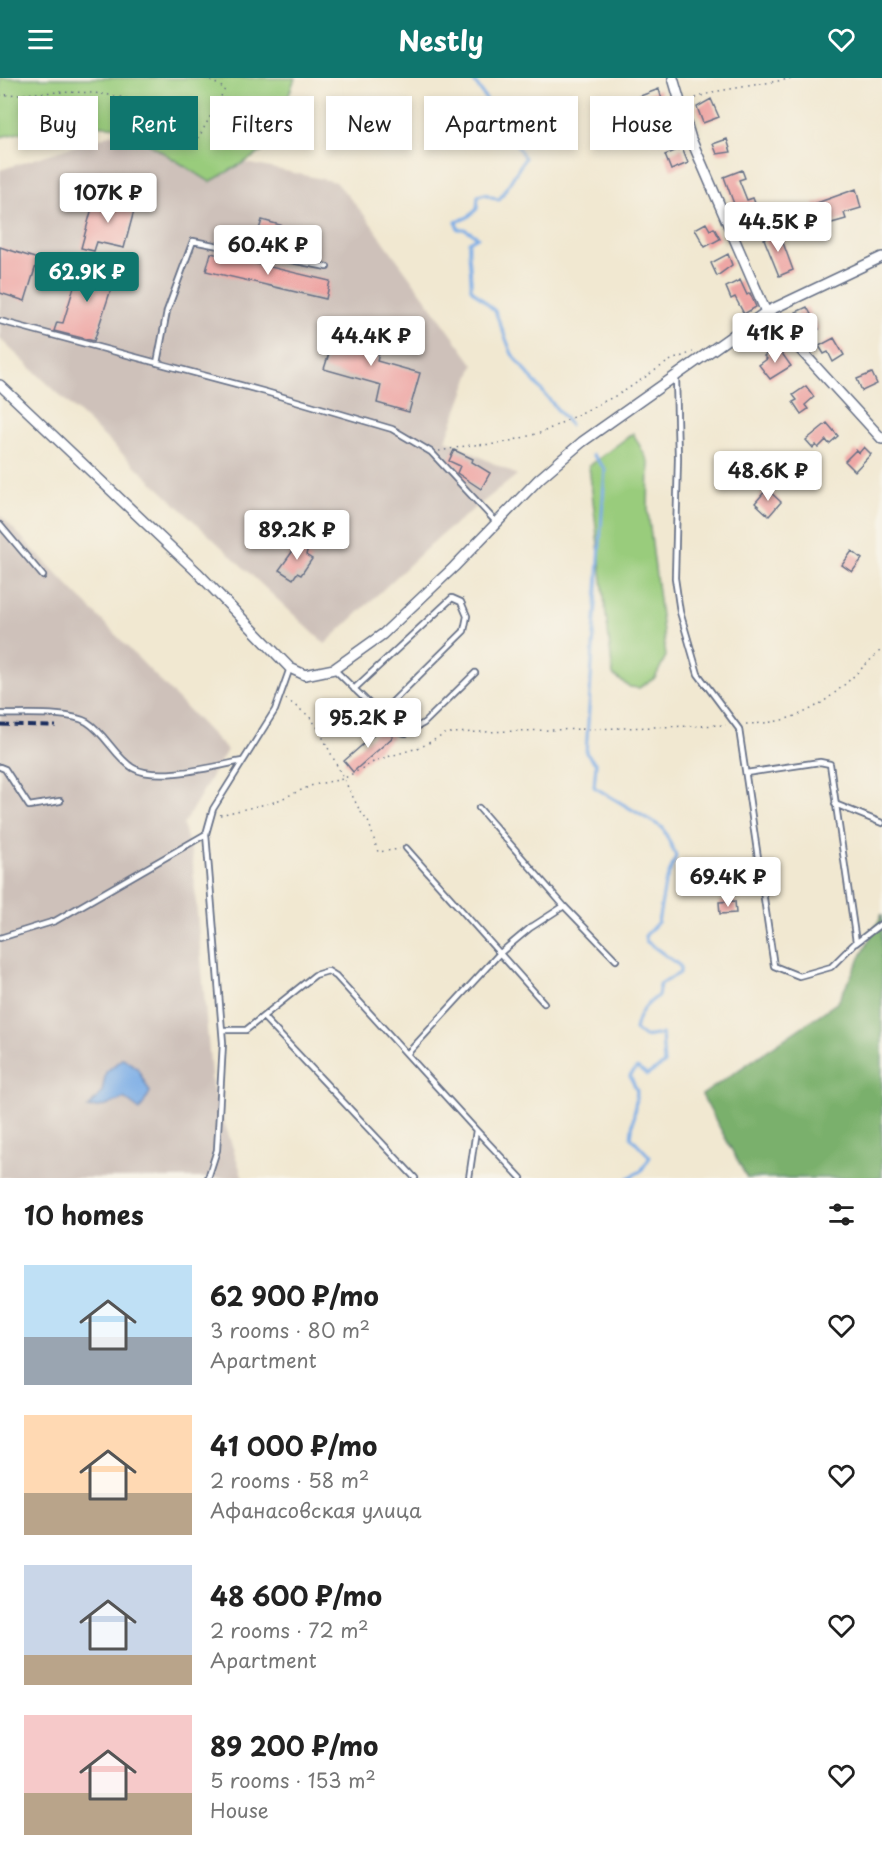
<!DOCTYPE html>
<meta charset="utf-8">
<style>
:root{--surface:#fff;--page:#f6f6f6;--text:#222;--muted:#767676;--accent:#0f766e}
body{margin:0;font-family:"Playpen Sans",sans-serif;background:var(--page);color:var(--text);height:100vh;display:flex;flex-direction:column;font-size:22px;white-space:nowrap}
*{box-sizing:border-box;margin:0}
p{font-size:20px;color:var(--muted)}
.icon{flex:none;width:33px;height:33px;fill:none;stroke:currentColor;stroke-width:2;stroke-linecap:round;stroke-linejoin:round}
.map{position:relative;height:1100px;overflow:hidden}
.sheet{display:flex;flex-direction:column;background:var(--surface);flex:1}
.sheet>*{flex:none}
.hud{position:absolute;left:18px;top:18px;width:846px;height:54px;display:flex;gap:12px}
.price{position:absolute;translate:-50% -51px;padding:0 14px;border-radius:6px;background:#fff;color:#222;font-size:20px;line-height:39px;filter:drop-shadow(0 2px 3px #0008)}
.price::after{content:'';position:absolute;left:50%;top:36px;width:18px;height:14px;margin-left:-9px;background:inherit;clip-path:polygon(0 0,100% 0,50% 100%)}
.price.on{background:var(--accent);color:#fff}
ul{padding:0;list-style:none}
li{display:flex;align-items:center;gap:18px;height:150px;padding:0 24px}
li span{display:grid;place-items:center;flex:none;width:168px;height:120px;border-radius:0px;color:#555}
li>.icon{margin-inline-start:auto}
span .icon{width:72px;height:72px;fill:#fffc;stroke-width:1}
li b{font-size:26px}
h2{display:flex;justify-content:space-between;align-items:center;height:72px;padding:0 24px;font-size:26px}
.tag{padding:0 21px;border-radius:0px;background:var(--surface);box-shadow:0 3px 9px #0003;font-size:21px;line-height:54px}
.tag.on{background:var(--accent);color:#fff}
header{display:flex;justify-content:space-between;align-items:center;height:78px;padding:0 24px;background:var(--accent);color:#fff;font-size:27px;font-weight:700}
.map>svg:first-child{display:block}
.industrial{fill:#cec1ba}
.green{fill:#99cc7c;stroke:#5a7e6d;stroke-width:1.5}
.forest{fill:#7ab06c;stroke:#4a7065;stroke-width:1.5}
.water{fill:#79ace6;stroke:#4a6ea2;stroke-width:1.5}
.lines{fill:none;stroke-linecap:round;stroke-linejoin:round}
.stream{stroke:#79ace6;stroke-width:3}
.building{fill:#eea6a4}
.service-casing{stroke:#667086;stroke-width:8}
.minor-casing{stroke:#667086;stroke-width:12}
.path{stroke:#667086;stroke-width:1.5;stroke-dasharray:1.5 4.5;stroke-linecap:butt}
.service{stroke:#fff;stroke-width:4.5}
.minor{stroke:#fff;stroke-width:9}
.rail{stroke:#1b2f5e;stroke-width:3;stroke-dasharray:9 4.5;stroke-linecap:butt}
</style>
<header><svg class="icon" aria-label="menu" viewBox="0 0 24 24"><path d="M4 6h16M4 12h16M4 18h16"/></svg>Nestly<svg class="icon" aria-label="heart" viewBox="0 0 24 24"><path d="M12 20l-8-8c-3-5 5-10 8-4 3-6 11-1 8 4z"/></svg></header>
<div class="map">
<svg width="882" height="1100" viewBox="0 0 882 1100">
<rect width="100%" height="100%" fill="#f7f3e8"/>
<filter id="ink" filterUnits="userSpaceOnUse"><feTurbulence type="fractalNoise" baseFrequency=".0167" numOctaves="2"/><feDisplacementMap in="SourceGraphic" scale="12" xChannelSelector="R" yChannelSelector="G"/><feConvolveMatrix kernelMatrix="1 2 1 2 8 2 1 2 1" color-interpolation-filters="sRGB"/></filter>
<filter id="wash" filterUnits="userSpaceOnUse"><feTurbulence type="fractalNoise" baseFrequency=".008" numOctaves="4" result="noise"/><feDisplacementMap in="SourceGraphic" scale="24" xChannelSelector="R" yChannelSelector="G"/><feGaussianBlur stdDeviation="1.35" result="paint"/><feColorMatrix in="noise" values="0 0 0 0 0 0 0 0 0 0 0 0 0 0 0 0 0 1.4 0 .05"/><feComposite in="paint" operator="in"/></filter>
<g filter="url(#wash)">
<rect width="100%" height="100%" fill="#f1e8d1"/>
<path class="industrial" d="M112,56L336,104L366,139L474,287L446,362L517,397L441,457L325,566L0,261V92Z
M0,437L227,672L183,747L192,777L212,1008L243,1100H0Z"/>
<path class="green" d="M0,0H295L269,70L210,104L122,49L63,45L0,59Z
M633,355L649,385L648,434L666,578L655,600L639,610L630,609L613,597L589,388Z"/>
<path class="forest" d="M882,836V1100H747L702,1017L838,924Z"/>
<path class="water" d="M123,980L137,990L150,1014L140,1032L124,1020L106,1028L88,1030L102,1014L106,994Z"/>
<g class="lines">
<path class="stream" d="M472,0L525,80L499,122L485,116L478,118L477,131L468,139L456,144L458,151H465L478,159L469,164C468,181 472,195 471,211L495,233L512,276L570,347
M593,377L605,391L586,675L596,686L594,709L663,750L676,778L665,806L658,844L645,858L646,863L680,888V895L660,906L658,918C645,927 638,935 635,952L645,959L662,956L664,986L647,997L637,990L630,998L637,1013L631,1059L650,1079L641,1093L628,1100"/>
</g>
<g id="blocks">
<path class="building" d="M659,11L663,25L644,32L643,28L638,30L635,20Z
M711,21L719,39L703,45L697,29Z
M663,48L666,61L654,65L650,52Z
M727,61L731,74L717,76L713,66Z
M682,70L688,85L671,92L665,77Z
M742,92L745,100L739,102L747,122L753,120L758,133L752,136L753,140L741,145L724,99Z
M856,111L861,130L844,135L846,141L821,148L814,126Z
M95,119L135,129L124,170L97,164L94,173L81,170Z
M262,142L316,157L311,174L257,158Z
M706,145L710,152L714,150L720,161L705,169L695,151Z
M778,151L793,192L779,198L764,161L771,158L770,154Z
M0,169L38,181L25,223L0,215Z
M211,175L330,203L326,221L206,193Z
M728,176L732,187L717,198L711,185Z
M81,186L116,196L94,263L54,253L57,244L63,245Z
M740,202L747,217L750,215L756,229L744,236L735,219L731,221L726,209Z
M807,229L819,251L806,256L796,234Z
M338,247L383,260L377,283L420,295L409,334L377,325L381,307L324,291Z
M834,260L844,277L833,284L828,274L824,276L819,268Z
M772,271L775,274L779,271L791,288L770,301L759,287L767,281L764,278Z
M872,295L877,306L862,313L857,301Z
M806,308L814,319L805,327L808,331L801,336L793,324L797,322L793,317Z
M827,345L838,358L829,366L826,362L818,370L816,367L813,370L806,362Z
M864,369L871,376L855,393L845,383L856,372L859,375Z
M454,372L473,381L472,384L490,395L481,411L457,395L460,388L449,383Z
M767,411L781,424L769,438L755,425Z
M300,463L308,469L306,477L312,481L301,497L297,495L293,501L279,492Z
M852,473L862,481L852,494L842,487Z
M384,648L393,659L353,694L344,683Z
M735,823L736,835L720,836L719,824Z"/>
</g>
</g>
<g filter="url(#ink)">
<use href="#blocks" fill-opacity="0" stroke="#667086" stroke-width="1.5"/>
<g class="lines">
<g class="service-casing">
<path id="service" d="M0,243L266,314L392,351L431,374L497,445
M157,285L167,233L193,163L327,189
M676,298L678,380L675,500L680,534L698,596L739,651L774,888L799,898L831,889L856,864L830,686L820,684L746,695
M0,447L43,498
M334,591L380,636L464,553L467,538L461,524L452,520L354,611
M0,636C22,637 68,633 87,644C105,655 115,679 133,690C157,704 216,688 242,683
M380,636L393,652L406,655L424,645L475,595
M0,689L5,691L29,728L60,723
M835,726L882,745
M479,730L564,828
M206,756L223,965L217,1072L208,1100
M406,770L544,925
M0,860L55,843L206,756L213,731L275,632L290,590
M856,865L882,845
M264,940L415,1100
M222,952H246L315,897L328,893L336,898L476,1052L469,1100
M407,976L499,876L530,850L564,828L616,882
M476,1052L521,1100"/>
</g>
<g class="minor-casing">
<path id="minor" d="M673,0L691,61L766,234L882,361
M0,307L197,494L290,590L305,597L334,591L383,556L454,489L539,401L582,364L766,234L882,179"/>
</g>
<path class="path" d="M0,17C45,15 106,8 147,28C165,37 181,51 198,61L225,11L207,0
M690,22L713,14L795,0
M439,373L471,367L499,366L543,354L623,314L669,283L693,274
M286,621L309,638L318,650L360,733L369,745L378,774L400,771
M746,646C814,645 836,614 882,571
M220,737L274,724L313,707L343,701L377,682L421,669L447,655L726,647"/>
<use href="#service" class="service"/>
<use href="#minor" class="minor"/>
<path class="rail" d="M0,647L56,648"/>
</g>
</g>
</svg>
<b class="price" style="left:108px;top:146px">107K ₽</b>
<b class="price" style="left:778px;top:175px">44.5K ₽</b>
<b class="price" style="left:268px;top:198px">60.4K ₽</b>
<b class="price on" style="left:87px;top:225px">62.9K ₽</b>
<b class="price" style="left:775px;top:286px">41K ₽</b>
<b class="price" style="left:371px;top:289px">44.4K ₽</b>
<b class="price" style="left:768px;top:424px">48.6K ₽</b>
<b class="price" style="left:297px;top:483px">89.2K ₽</b>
<b class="price" style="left:368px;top:671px">95.2K ₽</b>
<b class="price" style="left:728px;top:830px">69.4K ₽</b>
<div class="hud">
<a class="tag">Buy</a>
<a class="tag on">Rent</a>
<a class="tag">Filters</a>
<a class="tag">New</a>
<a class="tag">Apartment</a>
<a class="tag">House</a>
</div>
</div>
<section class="sheet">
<h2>10 homes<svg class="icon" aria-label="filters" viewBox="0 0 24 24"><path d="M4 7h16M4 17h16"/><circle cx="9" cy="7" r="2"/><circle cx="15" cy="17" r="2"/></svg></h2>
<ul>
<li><span style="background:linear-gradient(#bfe0f5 60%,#9aa5b1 0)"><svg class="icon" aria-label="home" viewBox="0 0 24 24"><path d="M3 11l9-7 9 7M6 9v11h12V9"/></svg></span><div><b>62 900 ₽/mo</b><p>3 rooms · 80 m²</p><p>Apartment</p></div><svg class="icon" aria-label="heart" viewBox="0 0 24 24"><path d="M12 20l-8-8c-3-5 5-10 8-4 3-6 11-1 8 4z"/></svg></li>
<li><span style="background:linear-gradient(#ffd9b3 65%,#b9a48a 0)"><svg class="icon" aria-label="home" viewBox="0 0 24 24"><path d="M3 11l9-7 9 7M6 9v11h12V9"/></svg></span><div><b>41 000 ₽/mo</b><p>2 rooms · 58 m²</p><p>Афанасовская улица</p></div><svg class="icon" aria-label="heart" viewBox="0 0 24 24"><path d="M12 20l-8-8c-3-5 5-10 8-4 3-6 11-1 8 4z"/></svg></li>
<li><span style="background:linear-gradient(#c9d6e8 75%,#b9a48a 0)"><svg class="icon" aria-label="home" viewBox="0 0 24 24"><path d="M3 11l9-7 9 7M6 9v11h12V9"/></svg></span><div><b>48 600 ₽/mo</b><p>2 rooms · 72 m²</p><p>Apartment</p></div><svg class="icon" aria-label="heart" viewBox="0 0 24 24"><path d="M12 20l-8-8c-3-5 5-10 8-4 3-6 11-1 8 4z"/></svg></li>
<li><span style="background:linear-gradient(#f6c9c9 65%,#b9a48a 0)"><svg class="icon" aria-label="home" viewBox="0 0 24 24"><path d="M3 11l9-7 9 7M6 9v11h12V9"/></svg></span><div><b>89 200 ₽/mo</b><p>5 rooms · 153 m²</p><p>House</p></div><svg class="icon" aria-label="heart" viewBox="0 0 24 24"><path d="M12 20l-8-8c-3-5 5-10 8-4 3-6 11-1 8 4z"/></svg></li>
</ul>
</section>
